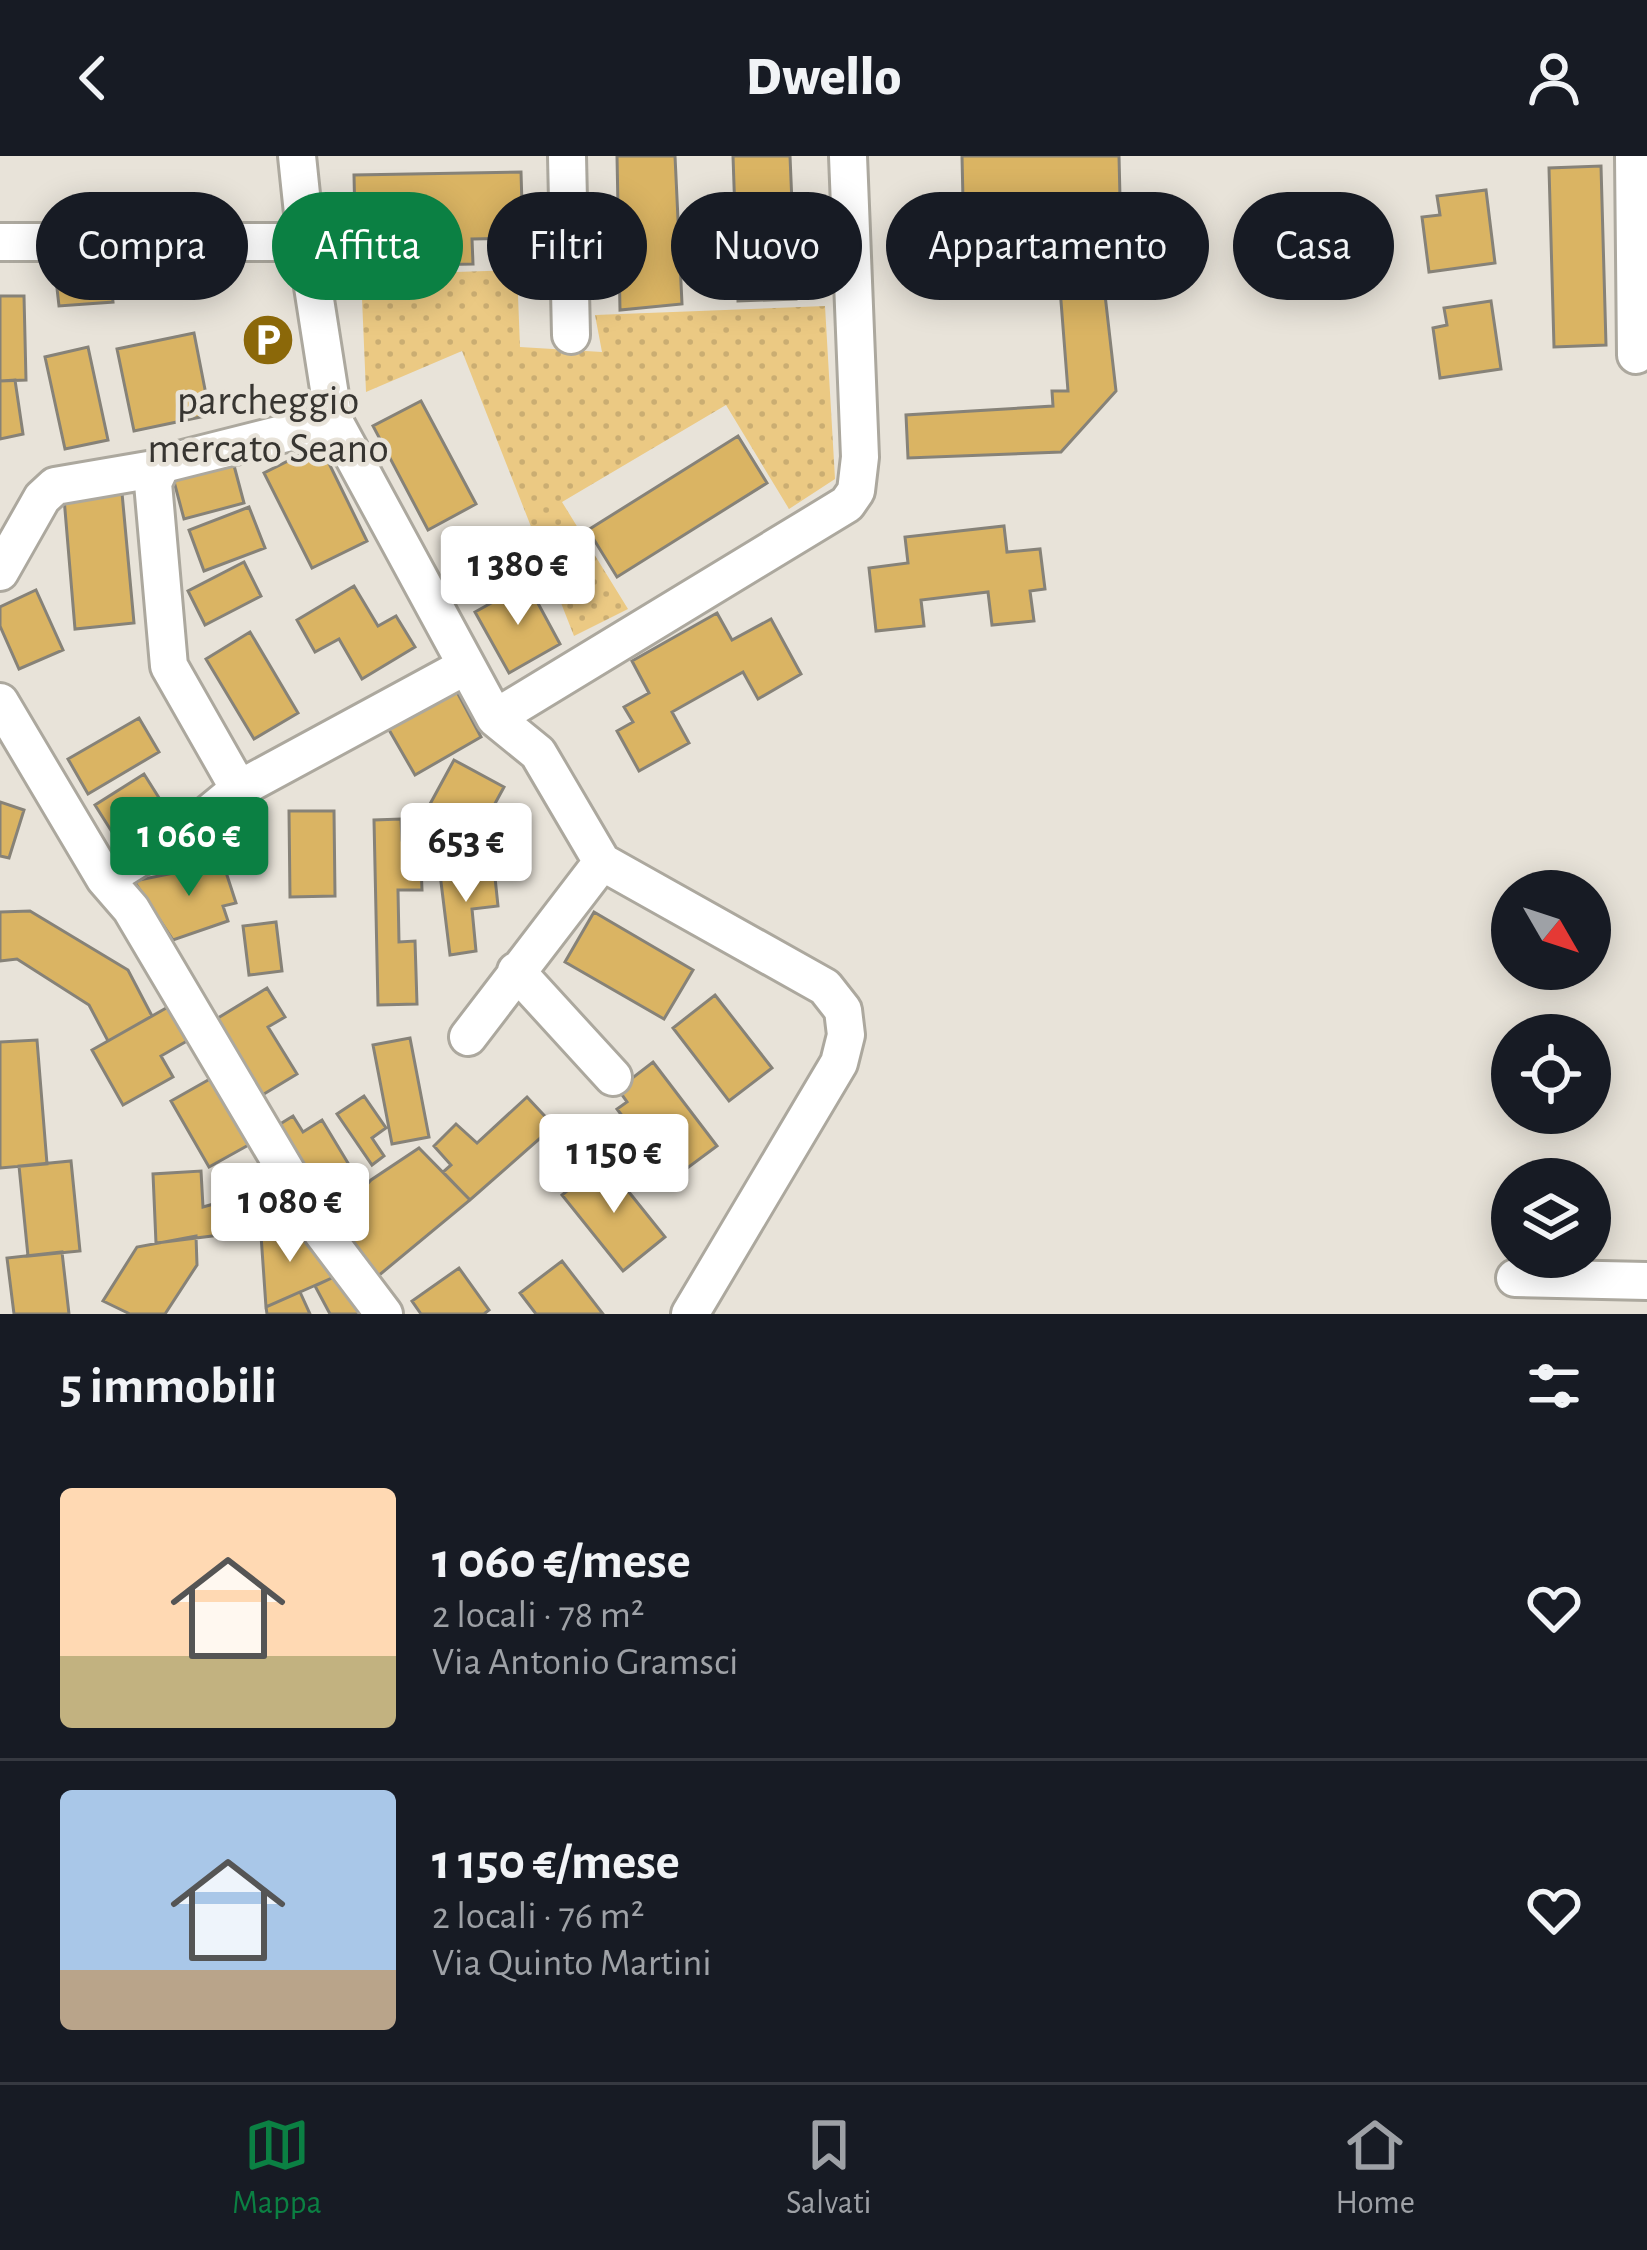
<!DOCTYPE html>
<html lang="it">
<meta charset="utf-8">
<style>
:root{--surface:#171b24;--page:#242831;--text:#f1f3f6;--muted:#9ea1a6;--line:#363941;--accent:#0b8043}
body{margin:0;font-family:"Alegreya Sans",sans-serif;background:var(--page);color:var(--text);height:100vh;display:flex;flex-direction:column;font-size:45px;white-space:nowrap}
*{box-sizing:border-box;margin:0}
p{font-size:39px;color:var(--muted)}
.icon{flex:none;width:66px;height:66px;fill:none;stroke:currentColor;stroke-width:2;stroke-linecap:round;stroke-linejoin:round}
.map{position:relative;height:1158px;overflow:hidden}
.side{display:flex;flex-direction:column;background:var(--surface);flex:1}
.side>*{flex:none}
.banner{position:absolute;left:36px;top:36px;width:1575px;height:108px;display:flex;gap:24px}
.needle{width:78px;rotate:129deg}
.controls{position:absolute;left:1491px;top:714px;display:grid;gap:24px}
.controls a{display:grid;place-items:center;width:120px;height:120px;border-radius:50%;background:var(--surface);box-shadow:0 6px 30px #0003;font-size:60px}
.price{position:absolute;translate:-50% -102px;padding:0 27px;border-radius:12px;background:#fff;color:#222;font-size:39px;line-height:78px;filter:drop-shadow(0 3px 6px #0008)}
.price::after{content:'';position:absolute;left:50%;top:72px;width:36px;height:27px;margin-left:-18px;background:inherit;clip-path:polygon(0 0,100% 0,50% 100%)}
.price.current{background:var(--accent);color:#fff}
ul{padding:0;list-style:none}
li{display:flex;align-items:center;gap:36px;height:300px;padding:0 60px}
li+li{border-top:3px solid var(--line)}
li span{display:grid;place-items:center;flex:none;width:336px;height:240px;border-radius:12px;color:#555}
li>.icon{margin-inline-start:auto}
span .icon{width:144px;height:144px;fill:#fffc;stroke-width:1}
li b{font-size:51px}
h2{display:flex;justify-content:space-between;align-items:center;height:144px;padding:0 60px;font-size:51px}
.chip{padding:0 42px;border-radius:54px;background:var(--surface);box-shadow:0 6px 30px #0003;font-size:42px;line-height:108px}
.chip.current{background:var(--accent);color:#fff}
header{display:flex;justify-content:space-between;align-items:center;height:156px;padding:0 60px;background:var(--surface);font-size:54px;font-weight:800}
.tabs{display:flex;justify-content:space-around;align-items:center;height:168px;border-top:3px solid var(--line);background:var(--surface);font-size:33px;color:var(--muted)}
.tabs a{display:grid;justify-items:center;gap:6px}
.tabs .current{color:var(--accent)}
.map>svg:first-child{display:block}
.grass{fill:url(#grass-dots)}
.building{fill:#dab463;stroke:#868278;stroke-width:3}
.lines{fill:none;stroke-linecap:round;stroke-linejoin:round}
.minor-casing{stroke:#aca89e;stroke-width:42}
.minor{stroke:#fff;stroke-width:36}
.labels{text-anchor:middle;stroke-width:9;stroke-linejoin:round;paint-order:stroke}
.poi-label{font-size:42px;fill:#373531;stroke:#e8e3d9}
</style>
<header><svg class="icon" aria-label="back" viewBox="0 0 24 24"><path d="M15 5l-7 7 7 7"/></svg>Dwello<svg class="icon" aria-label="person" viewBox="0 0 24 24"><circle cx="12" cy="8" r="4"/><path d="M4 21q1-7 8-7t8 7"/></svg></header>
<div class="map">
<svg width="1647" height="1158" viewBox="0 0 1647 1158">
<defs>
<pattern id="grass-dots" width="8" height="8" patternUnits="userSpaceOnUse" patternTransform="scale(3)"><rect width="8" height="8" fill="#ebc983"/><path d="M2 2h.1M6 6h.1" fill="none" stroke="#caad72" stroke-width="1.8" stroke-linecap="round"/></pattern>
</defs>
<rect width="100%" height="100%" fill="#e8e3d9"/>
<path class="grass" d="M517,114L520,191L602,196L595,159L825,150L835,323L789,353L726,249L562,346L628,453L574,480L462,195L366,236L361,119Z"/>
<path class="building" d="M617,0H675L682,148L620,154Z
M733,0H790L796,143L738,145Z
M962,0H1119L1120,42L963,44Z
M1601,10L1606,189L1554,191L1549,12Z
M521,16L523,82L472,83L473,108L356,110L354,19Z
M1486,34L1495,107L1429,116L1422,61L1440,59L1437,40Z
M1057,94L1100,95L1116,235L1061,296L908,302L906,259L1053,250L1052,235H1068Z
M109,103L113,146L59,150L54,106Z
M0,140H24L26,224L0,225Z
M1491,145L1501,213L1440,222L1433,172L1447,169L1444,152Z
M194,177L210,259L134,275L117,193Z
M88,191L108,284L65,293L45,201Z
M15,224L23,278L0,283V225Z
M421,245L476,348L428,374L373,270Z
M738,280L767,327L617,421L588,374Z
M320,289L367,385L312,412L264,317Z
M232,302L244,347L184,363L172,318Z
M122,337L134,467L75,473L64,342Z
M249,351L265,392L204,415L189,374Z
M1004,370L1007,396L1040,393L1045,433L1030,435L1034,465L992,469L988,436L921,444L924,470L876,475L869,412L908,407L905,381Z
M244,406L261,440L205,469L188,435Z
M527,427L560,488L509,517L475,456Z
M354,430L378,470L396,460L415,491L362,523L339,483L315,496L297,464Z
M36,434L63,494L19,513L0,470V451Z
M717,457L732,484L771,463L801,518L758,543L743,516L672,556L689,587L639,615L617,575L633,566L624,551L649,537L632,505Z
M250,476L298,557L254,583L206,503Z
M456,534L481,581L415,619L388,572Z
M139,562L159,596L88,638L68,603Z
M454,604L504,631L479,677L429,650Z
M144,618L161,645L112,676L95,649Z
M0,646L24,654L9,702L0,700Z
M289,655H334L335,740L290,741Z
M401,663L402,684L420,683L422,734H398L399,786L415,785L417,848L378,849L374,664Z
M223,707L236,747L223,750L228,765L173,784L134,725Z
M494,712L498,750L472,753L476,795L450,799L440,718Z
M30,755L128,814L152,860L108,885L89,849L17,803L0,805V756Z
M594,756L693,814L664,863L565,806Z
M276,766L282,815L249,819L243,770Z
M267,832L285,861L268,871L297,918L259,941L213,865Z
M715,839L772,912L729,945L673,872Z
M168,851L187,885L161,900L173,921L123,949L92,894Z
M410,882L429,981L392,988L373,889Z
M37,884L47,1008L0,1012V886Z
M653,906L717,990L682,1016L674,1005L663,1014L617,953L627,946L618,933Z
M217,919L254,986L209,1011L171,945Z
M364,940L386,972L372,982L384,1000L372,1009L337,958Z
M527,941L554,970L470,1044L443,1016L451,1009L434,990L456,968L477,987Z
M293,960L303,976L322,964L357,1022L317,1047L272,973Z
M419,992L470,1044L372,1125L329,1070L371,1024Z
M71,1005L80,1095L28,1100L19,1010Z
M604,1005L665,1081L623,1115L562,1039Z
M201,1015L203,1051L231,1043L271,1023L291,1052L244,1076L156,1087L153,1018Z
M294,1070L334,1121L266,1151L261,1079Z
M196,1080L197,1109L165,1158H130L103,1145L137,1091Z
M62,1096L69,1158H14L7,1102Z
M562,1105L603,1158H536L520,1137Z
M459,1112L489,1154L484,1158H421L412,1145Z
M334,1121L364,1158H330L315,1130Z
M300,1136L310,1158H267L266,1151Z"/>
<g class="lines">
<g class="minor-casing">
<path id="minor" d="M297,0L306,86L334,265L495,562L847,348L856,335L860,301L848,0
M567,0L571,179
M1634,0L1636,199
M0,86H306
M0,416L42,342L55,330L160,312
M0,546L105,723L131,753L322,1076L384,1158
M495,562L538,597L602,706L825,831L843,854L846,879L839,907L690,1158
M239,633L169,510L153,327L160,312L167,307L334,265
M105,723L205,661L239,633L466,510
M516,815L613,921
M468,881L602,706
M1515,1122L1647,1125"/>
</g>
<use href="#minor" class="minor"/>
</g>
<defs>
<g id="parking-disc" transform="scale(2.7)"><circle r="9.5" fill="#8b6809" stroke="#e8e3d9"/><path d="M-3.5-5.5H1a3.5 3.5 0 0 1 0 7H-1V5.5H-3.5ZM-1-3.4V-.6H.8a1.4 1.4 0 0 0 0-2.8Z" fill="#fff"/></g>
</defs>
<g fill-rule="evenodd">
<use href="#parking-disc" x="268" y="184"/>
</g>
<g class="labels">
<g class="poi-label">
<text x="268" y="258">parcheggio<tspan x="268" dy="48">mercato Seano</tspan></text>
</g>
</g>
</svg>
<div class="controls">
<a><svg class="needle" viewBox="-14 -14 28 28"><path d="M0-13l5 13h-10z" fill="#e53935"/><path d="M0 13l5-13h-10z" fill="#9ea1a6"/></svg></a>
<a><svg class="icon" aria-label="locate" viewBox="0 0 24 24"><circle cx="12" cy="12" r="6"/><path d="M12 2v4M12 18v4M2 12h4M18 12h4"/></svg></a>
<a><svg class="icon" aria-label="layers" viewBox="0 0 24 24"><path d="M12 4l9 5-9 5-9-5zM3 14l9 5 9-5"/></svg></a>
</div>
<b class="price" style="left:518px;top:472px">1 380 €</b>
<b class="price current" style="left:189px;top:743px">1 060 €</b>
<b class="price" style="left:466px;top:749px">653 €</b>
<b class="price" style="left:614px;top:1060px">1 150 €</b>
<b class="price" style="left:290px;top:1109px">1 080 €</b>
<div class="banner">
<a class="chip">Compra</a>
<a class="chip current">Affitta</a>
<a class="chip">Filtri</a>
<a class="chip">Nuovo</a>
<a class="chip">Appartamento</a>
<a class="chip">Casa</a>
</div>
</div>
<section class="side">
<h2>5 immobili<svg class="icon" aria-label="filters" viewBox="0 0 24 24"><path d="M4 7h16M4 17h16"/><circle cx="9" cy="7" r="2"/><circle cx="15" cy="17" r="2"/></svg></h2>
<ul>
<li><span style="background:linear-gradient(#ffd9b3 70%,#c2b280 0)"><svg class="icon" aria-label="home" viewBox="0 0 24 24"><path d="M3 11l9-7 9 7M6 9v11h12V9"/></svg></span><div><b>1 060 €/mese</b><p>2 locali · 78 m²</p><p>Via Antonio Gramsci</p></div><svg class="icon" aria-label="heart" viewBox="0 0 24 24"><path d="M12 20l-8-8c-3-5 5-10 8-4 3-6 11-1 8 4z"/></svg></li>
<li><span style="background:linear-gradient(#a9c7e8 75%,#b9a48a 0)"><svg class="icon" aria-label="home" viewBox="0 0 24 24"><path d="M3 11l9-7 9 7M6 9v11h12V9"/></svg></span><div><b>1 150 €/mese</b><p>2 locali · 76 m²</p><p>Via Quinto Martini</p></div><svg class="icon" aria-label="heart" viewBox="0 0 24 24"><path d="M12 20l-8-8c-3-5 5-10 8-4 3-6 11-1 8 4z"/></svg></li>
</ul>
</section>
<nav class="tabs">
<a class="current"><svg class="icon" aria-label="map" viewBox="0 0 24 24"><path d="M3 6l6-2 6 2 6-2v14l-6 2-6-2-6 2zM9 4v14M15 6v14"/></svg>Mappa</a>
<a><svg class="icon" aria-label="saved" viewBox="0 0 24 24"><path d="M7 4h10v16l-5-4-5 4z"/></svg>Salvati</a>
<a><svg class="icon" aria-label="home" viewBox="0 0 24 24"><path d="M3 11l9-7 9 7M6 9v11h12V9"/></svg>Home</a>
</nav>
